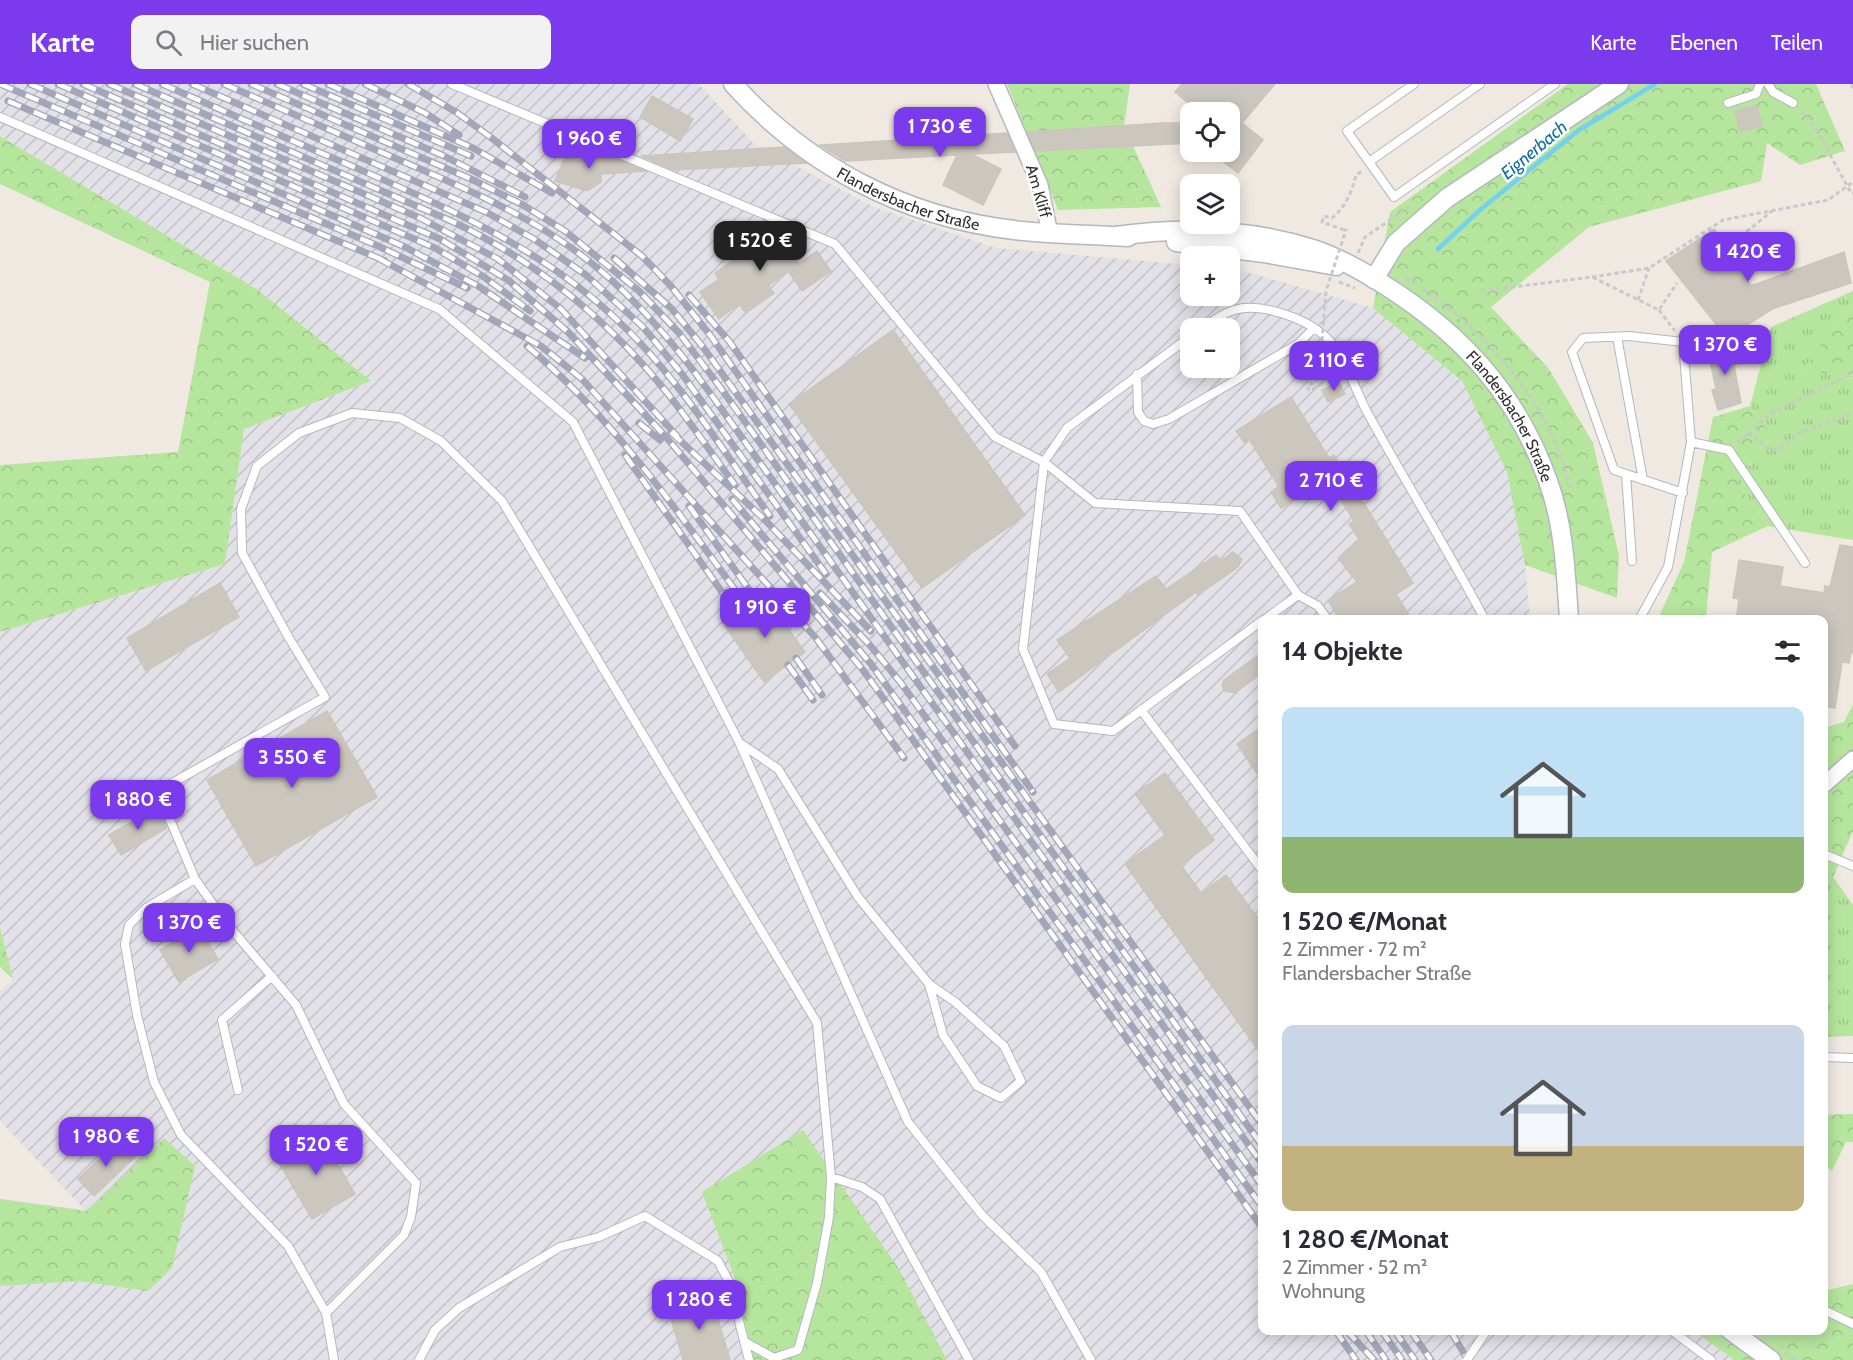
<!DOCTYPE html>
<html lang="de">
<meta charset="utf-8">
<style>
:root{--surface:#fff;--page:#f2f2f3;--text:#2b2b33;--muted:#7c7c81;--accent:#7c3aed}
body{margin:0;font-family:Cabin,sans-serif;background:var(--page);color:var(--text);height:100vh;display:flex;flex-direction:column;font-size:22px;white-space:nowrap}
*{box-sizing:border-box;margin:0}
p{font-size:20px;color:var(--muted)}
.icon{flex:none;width:33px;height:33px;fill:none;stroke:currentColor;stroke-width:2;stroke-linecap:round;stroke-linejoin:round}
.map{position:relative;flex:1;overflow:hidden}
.panel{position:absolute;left:1258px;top:531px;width:570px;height:720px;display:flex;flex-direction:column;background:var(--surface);border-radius:12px;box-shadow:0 3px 15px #0003}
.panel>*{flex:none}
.tools{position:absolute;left:1180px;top:18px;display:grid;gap:12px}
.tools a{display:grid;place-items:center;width:60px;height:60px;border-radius:12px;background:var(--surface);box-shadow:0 3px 15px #0003;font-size:30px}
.price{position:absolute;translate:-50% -51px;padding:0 14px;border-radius:12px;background:var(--accent);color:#fff;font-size:20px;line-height:39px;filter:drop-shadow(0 2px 3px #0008)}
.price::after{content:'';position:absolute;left:50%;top:36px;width:18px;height:14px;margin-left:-9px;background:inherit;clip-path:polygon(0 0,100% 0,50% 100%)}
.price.active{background:#222;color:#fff}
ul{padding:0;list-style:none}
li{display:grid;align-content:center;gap:12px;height:318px;padding:0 24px}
li span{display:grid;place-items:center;height:186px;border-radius:12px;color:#555}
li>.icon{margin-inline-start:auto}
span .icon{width:108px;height:108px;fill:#fffc;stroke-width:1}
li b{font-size:26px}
h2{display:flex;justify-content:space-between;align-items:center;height:72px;padding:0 24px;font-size:26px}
header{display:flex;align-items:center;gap:36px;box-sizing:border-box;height:84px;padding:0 30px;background:var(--accent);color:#fff}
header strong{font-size:28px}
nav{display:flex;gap:33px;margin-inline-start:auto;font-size:21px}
.search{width:420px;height:54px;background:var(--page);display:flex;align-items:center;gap:15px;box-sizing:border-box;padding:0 21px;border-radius:12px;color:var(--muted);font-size:22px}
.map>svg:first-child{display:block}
.industrial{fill:url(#industrial-furrows);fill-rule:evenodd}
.grass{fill:url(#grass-tufts)}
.forest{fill:url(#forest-crowns)}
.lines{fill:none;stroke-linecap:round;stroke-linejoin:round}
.stream{stroke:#75cff0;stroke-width:4.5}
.building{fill:#cbc7bf;stroke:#cbc5ba;stroke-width:1.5}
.service-casing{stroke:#b4b7c1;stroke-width:10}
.minor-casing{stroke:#b4b7c1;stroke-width:18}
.tertiary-casing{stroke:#b4b7c1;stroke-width:21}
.path{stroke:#c9c9c9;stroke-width:3;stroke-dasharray:4.5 3;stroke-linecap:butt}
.service{stroke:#fff;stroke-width:8}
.minor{stroke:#fff;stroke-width:15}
.tertiary{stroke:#fff;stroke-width:18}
.rail-casing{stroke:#a3a6b8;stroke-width:7}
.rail{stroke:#fff;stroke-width:4.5;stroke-dasharray:14;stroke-linecap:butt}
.service-bridge-casing{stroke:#b4b7c1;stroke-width:10;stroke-linecap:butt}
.path-bridge{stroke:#c9c9c9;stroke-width:3;stroke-dasharray:4.5 3;stroke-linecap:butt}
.service-bridge{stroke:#fff;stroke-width:8}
.labels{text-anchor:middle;stroke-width:5;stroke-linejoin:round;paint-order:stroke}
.street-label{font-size:16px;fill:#2e2e2e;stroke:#fff}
.water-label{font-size:18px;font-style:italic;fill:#0d6fa3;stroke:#fff}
</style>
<header>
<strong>Karte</strong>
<div class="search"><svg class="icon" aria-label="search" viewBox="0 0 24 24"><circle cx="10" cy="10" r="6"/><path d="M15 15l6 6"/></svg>Hier suchen</div>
<nav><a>Karte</a><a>Ebenen</a><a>Teilen</a></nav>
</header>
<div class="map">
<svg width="1853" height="1276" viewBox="0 0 1853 1276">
<defs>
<pattern id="industrial-furrows" width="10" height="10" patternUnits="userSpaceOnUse" patternTransform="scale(1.5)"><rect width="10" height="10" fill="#e3e1e8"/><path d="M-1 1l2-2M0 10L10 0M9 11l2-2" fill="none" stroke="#c3c1c7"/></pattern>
<pattern id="grass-tufts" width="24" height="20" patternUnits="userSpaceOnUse" patternTransform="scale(1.5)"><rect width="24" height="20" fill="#b6e59e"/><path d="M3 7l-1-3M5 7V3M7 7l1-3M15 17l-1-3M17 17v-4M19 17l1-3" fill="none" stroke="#9dc588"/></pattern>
<pattern id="forest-crowns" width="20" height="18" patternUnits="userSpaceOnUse" patternTransform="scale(1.5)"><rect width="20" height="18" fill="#b6e59e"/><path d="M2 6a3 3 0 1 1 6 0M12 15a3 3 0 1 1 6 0" fill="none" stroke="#9dc588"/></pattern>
</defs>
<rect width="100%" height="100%" fill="#efe9e1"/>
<path class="industrial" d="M0,0H699L754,60L874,123L996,164L1191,181V212H1230V184L1236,185L1373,224L1462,297L1507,388L1525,481L1530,535L1263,536V1246L1694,1247L1734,1276H0V1115L85,1126L0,1037V908L13,895L0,843V548L225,480L244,345L371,297L258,206L0,52ZM1191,244H1230V284H1191Z"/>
<path class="grass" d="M1853,207V219L1804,285L1853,295V456L1768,442L1737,399L1771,351L1750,322L1771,243Z
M1824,793H1833L1853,821V952L1824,953Z"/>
<path class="forest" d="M1007,0H1130L1124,42L1161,123L1058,126Z
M1568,0H1816L1845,67L1800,81L1767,59L1761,97L1589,143L1491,223L1549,285L1593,359L1619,472L1617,514L1525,481L1507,388L1462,297L1373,224L1390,128Z
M0,52L258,206L371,297L244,345L225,480L0,548V381L178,368L210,198L0,100Z
M1853,219V295L1803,285Z
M1750,322L1771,351L1737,399L1768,442L1712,468L1706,535H1662L1660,530L1684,478L1713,333Z
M1853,620V747L1833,793H1824V644L1844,638Z
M0,843L13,895L0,883Z
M1853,1030V1058H1846L1832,1087L1824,1080V1031Z
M803,1046L899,1185L947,1276H754L733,1189L702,1108Z
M164,1054L195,1082L172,1184L148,1207L79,1197L0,1202V1115L86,1127Z
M1853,1200V1276H1734L1694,1247L1824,1246V1207Z"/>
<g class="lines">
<path class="stream" d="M1438,165L1481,125L1579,46L1655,0"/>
</g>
<path class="building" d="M1182,0H1275L1242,39L1263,56L1238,89L1210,68H1230V28H1199L1175,8Z
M652,12L693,35L680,57L640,33Z
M1757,21L1762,42L1740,47L1735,27Z
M1163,39H1191V59L1036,67L1027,48Z
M1007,49L1015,68L971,70L1001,85L983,121L943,101L957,71L845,77L820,61Z
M784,63L806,79L673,86L641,72Z
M568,66L601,75L614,74L646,87L601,90V98L587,107L555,97Z
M764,137L769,139L799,180L817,167L831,187L802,207L788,187L768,202L774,209L746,229L739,220L719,235L700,208L719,195L715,189L745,168L736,156Z
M1714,145L1751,202L1844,168L1851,199L1772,225L1727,254L1666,177Z
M893,246L1025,431L922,504L789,320Z
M1733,259L1739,279L1734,281L1741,319L1718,326L1712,306L1716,305L1708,267Z
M1339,298L1345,310L1328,318L1322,306Z
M1291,313L1329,374L1334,371L1413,499L1396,510L1412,536H1340L1328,516L1357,498L1338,474L1359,455L1349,440L1354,437L1328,395L1281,424L1271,408L1279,403L1249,355L1244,358L1236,347Z
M1840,461L1853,463V569L1851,568L1849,579L1842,578L1835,624L1824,622V536H1736L1739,515L1733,514L1739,476L1783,483L1780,502L1824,509L1825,502L1830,503Z
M1233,468L1242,475L1238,483L1198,511L1196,508L1059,608L1047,590L1070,574L1057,556L1156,492L1166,505L1216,471L1220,477Z
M220,499L239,533L146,587L127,554Z
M766,513L805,568L764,598L725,542Z
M1263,568V588L1235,609L1225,607L1222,602L1224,596Z
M327,627L377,713L256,782L207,696Z
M1263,642V698L1237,660Z
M1165,689L1214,756L1181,781L1201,809L1226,791L1263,841V973L1125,780L1165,751L1135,710Z
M157,723L167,744L121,771L109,751Z
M199,843L218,875L179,898L160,866Z
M320,1049L355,1110L312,1135L276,1074Z
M119,1056L135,1073L94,1112L78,1095Z
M711,1211L730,1276H683L668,1224Z"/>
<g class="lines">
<g class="service-casing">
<path id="service" d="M452,0L835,160L995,353L1044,378L1095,419L1240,427L1298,511L1264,536
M1414,0L1347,47L1394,113L1555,0
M1768,0L1773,8L1793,19
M1728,19L1756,10L1760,0
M0,33L439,225L573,338L739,658L908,1038L982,1131L1041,1188L1091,1276
M1369,78L1480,0
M1202,244C1212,238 1223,229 1234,226C1261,218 1306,234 1327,254C1345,272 1354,303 1366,326C1404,396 1447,464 1485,536
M1191,252L1067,344L1044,378L1023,565L1054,640L1113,647L1263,536
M1617,253L1643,396
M1137,290L1138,328L1144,337L1153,340L1169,335L1298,260L1313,245
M1691,358L1729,366L1805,479
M1626,390L1632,477
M1298,511L1318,522L1328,536
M1530,536H1540
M1639,536L1668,483L1691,358L1683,258L1629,252L1583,254L1572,268L1614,386L1683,409
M1141,626L1263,787
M740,659L778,685L858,813L929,900L955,918L1004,962L1021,997L1001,1014L977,1002L943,951L929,900
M1824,770L1853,782
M195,795L146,824L129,841L125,860L137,931L154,998L181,1051L288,1162L326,1229L334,1276
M1824,973L1853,974
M238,1006L222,936L272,892
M831,1093L862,1103L880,1115L969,1276
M1824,1226L1853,1240
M326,1229L404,1151L411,1133L416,1099L344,1020L296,921L228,841L195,795L158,707L325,613L289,554L242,469L241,425L257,382L299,349L352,329L400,334L441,357L502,417L817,939L831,1093L829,1133L817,1199L798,1266L774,1274L745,1258
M1671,1246L1711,1276
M419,1276L435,1246L459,1224L560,1163L599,1153L645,1132L718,1177L729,1198L749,1276"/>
</g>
<g class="minor-casing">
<path id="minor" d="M996,0L1040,101L1050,150
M1824,701L1853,675"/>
</g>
<g class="tertiary-casing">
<g id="tertiary">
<path id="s1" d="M733,0C807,82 904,133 1014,146C1052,151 1090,150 1128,153"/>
<path id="s2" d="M1116,152C1181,143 1250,145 1313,165C1338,173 1364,188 1386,202C1463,251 1517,310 1548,397C1564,440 1566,490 1569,536"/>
<path d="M1176,158L1264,169L1336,182"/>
<path d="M1374,195L1396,159L1447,114L1619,0"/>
<path d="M1730,1246L1771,1276"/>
</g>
</g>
<path class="path" d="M1852,0L1853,7
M1801,27L1815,43L1851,109H1853
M1344,146L1322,138L1324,132L1332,134C1344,125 1353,106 1356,91L1362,87
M1729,162L1772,127
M1358,169L1365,153L1412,121
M1592,193L1649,184L1723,136L1828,116L1853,98
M1406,194L1418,201
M1339,198L1355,204
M1423,205C1489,251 1554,324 1570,406
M1481,207L1592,193L1659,226L1677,199
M1638,216L1649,184
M1659,226L1675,247
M1319,294L1307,303L1310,307L1323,299
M1748,349L1768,364L1777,366L1799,349L1853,329
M1737,359L1773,328L1853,289
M1785,1268L1796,1276"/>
<use href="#service" class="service"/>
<use href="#minor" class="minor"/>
<use href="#tertiary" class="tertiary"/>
<g class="rail-casing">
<path id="rail" d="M0,0L378,162L467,204
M30,0L405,163L478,202L585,274
M58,0L435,164L484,193L530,227
M83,0L440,155L508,196L568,248L666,353L863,586L1263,1145
M109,0L420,134L498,175L561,225L678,353
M135,0L449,136C533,175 605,233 664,305C689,336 711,369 735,401
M162,0C228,29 295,58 361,86C452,126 540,164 614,233C676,290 721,364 770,432
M192,0L486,128L534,155L586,191L643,243L682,290L826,490
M224,0C284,26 344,52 404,78C464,104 524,129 577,168C630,207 672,256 710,309L1263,1081
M251,0L471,95L523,121L565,147L639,207L679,249L720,303L1263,1063
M277,0L444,72L525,113
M303,0L471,72
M328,0L473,64L552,109
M365,0L425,29L459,51
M408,0L456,28L489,52L642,172L670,201L710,251L1033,708
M8,17L385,177
M378,174L541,262L582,295L815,553L904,674
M614,174L672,225L703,263L1263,1042
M689,211L729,257L1015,662
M527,262C616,337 681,432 749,525
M639,339L660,356
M671,348L763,434L871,547
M625,371L739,532
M732,415L871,580L1263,1124
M689,422L758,518
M820,509L869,560L901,599L1263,1103
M796,574L822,611
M788,581L813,616
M1335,1246L1356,1276
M1346,1246L1374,1276
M1365,1246L1386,1276
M1381,1246L1402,1276
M1394,1246L1415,1276
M1410,1246L1431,1276
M1450,1246L1468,1276"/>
</g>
<use href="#rail" class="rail"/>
<g class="service-bridge-casing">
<path id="service-bridge" d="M1467,1276L1487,1246"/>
</g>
<path class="path-bridge" d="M1319,294L1326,207L1346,146H1344"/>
<use href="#service-bridge" class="service-bridge"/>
</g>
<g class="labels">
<g class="street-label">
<text transform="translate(1039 107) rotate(74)" y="6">Am Kliff</text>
<text dy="6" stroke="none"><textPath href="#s1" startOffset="213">Flandersbacher Straße</textPath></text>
<text dy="6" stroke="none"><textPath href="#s2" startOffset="464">Flandersbacher Straße</textPath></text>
</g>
<g class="water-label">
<text transform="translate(1534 66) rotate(-40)" y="6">Eignerbach</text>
</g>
</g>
</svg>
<div class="tools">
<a><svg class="icon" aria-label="locate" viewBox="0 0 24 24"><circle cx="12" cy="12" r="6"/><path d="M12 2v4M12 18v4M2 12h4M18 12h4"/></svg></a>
<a><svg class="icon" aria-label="layers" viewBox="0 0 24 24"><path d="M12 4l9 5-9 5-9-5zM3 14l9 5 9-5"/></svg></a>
<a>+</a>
<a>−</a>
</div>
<b class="price" style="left:940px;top:74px">1 730 €</b>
<b class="price" style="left:589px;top:86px">1 960 €</b>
<b class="price active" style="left:760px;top:188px">1 520 €</b>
<b class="price" style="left:1748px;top:199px">1 420 €</b>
<b class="price" style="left:1725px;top:292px">1 370 €</b>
<b class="price" style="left:1334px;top:308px">2 110 €</b>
<b class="price" style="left:1331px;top:428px">2 710 €</b>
<b class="price" style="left:765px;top:555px">1 910 €</b>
<b class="price" style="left:292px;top:705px">3 550 €</b>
<b class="price" style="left:138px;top:747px">1 880 €</b>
<b class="price" style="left:189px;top:870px">1 370 €</b>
<b class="price" style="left:106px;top:1084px">1 980 €</b>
<b class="price" style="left:316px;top:1092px">1 520 €</b>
<b class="price" style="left:699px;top:1247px">1 280 €</b>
<section class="panel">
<h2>14 Objekte<svg class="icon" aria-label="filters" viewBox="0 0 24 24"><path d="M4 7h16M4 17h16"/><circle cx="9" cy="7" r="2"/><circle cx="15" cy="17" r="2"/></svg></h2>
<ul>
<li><span style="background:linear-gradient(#bfe0f5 70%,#8fb573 0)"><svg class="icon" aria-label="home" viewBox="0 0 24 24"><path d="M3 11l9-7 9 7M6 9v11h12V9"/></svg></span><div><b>1 520 €/Monat</b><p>2 Zimmer · 72 m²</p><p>Flandersbacher Straße</p></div></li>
<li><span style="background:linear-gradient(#c9d6e8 65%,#c2b280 0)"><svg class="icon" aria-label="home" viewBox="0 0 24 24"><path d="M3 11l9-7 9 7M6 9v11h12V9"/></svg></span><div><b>1 280 €/Monat</b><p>2 Zimmer · 52 m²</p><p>Wohnung</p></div></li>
</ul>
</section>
</div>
